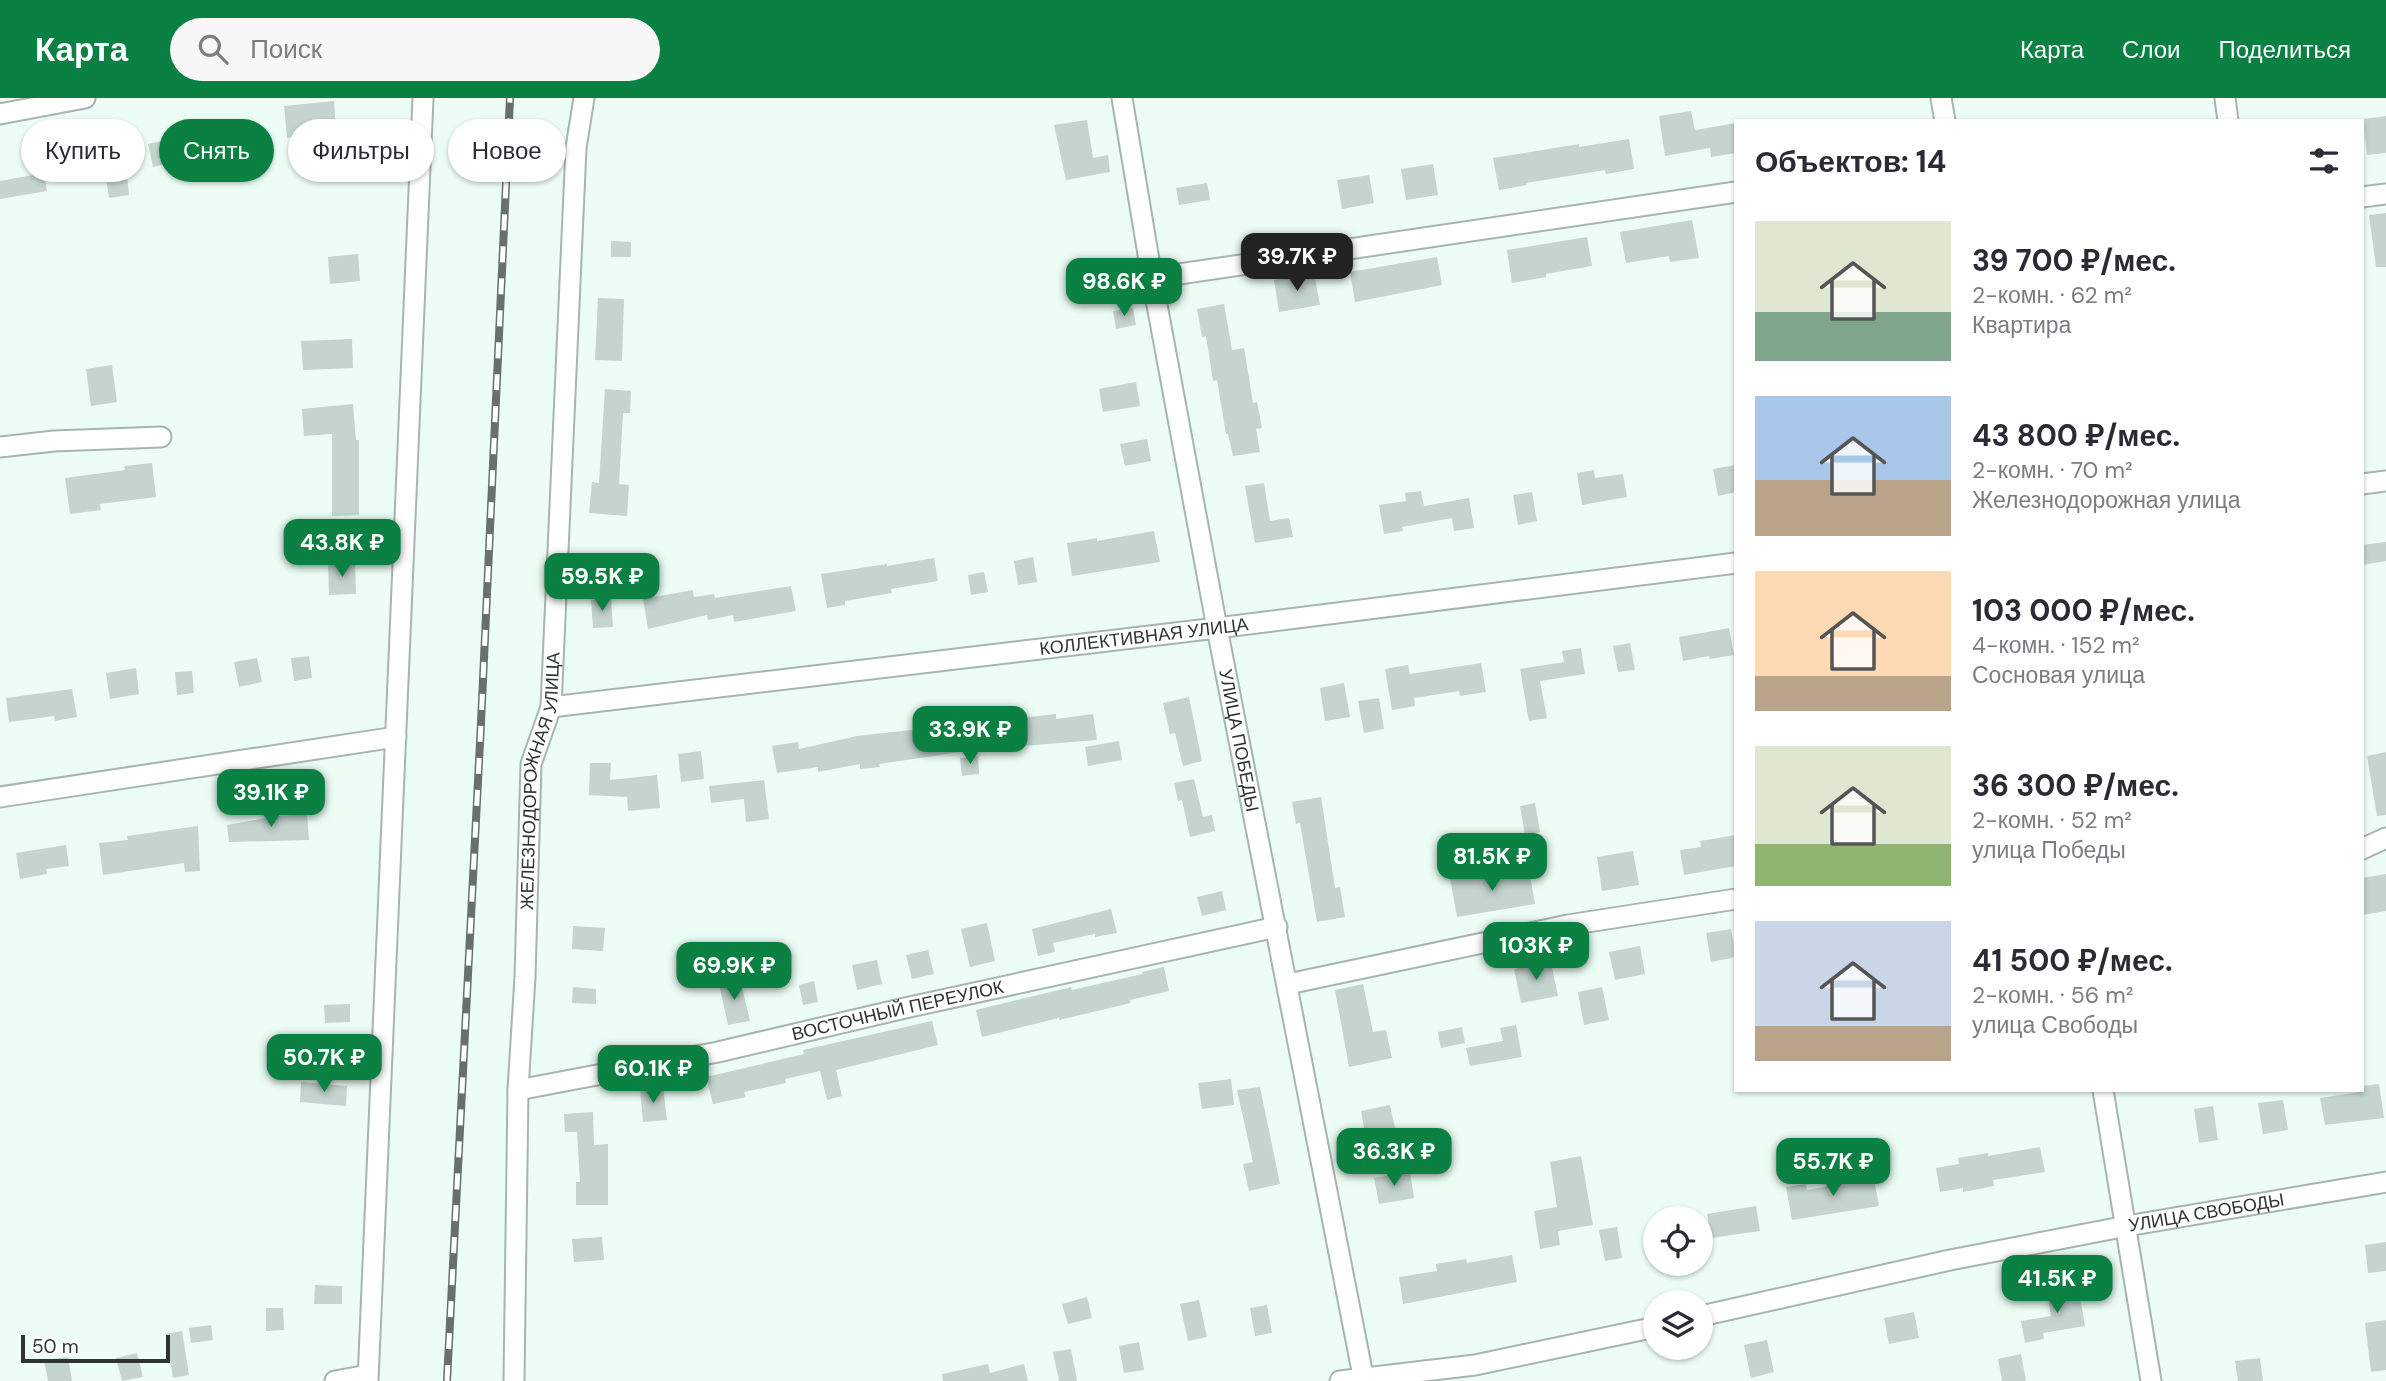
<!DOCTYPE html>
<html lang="ru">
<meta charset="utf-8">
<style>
:root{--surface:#fff;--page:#f7f7f7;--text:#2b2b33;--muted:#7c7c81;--accent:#0b8043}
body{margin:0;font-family:"DM Sans",sans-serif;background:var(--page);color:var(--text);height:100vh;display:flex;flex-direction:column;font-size:26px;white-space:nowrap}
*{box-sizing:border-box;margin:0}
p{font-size:23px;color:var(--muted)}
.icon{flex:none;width:38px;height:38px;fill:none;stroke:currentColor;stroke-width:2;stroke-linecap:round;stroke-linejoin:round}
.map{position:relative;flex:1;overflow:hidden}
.side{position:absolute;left:1734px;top:21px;width:630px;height:973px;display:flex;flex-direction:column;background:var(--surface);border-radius:0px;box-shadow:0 2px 5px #0004}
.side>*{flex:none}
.hud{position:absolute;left:21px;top:21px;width:665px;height:63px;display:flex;gap:14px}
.tools{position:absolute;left:1643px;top:1108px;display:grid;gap:14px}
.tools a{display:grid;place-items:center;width:70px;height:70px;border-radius:50%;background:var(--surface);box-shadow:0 2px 5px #0004;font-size:35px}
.scale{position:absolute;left:21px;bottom:18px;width:149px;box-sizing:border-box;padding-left:7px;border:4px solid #2e3431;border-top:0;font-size:19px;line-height:24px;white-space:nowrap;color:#2e3431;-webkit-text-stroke:5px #fff;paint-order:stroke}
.price{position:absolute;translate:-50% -60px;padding:0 16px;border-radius:14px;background:var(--accent);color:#fff;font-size:23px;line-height:46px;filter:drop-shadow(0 2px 4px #0008)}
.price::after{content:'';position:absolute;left:50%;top:42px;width:21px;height:16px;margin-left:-10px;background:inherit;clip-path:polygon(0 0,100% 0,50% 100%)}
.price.on{background:#222;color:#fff}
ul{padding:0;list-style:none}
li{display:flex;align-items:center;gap:21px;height:175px;padding:0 21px}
li span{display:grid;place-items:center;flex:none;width:196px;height:140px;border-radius:0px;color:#555}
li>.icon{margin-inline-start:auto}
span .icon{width:84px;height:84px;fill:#fffc;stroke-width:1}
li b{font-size:30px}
h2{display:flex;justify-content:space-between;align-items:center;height:84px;padding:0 21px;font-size:30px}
.tag{padding:0 24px;border-radius:32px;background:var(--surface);box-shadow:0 2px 5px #0004;font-size:24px;line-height:63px}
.tag.on{background:var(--accent);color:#fff}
header{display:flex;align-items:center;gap:42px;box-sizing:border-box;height:98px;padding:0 35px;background:var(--accent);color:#fff}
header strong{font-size:33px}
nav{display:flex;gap:38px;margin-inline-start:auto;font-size:24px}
.search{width:490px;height:63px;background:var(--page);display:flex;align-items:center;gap:18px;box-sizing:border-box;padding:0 24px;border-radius:38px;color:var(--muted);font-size:26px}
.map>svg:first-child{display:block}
.building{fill:#c4d4ce}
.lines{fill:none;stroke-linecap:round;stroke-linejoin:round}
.street-casing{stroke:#a6b5af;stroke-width:23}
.street{stroke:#fff;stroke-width:19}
.rail-casing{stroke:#66706c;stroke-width:8}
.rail{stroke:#fff;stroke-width:5;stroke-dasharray:16;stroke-linecap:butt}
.labels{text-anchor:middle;stroke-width:7;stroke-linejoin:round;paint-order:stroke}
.street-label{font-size:18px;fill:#2e3431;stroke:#fff}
</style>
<header>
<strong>Карта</strong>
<div class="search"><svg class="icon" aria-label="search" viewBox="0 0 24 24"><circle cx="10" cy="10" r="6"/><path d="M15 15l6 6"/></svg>Поиск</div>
<nav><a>Карта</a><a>Слои</a><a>Поделиться</a></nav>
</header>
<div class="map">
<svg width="2386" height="1283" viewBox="0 0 2386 1283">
<rect width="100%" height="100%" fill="#ecfdf6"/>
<path class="building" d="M334,3L336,35L287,40L284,8Z
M1691,13L1695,32L1736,25V55L1711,59L1710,50L1665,58L1659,18Z
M2386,18V55L2367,57L2363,21Z
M1087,22L1093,60L1108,57L1110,74L1066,82L1054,27Z
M219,27L223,52L206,54L203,30Z
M171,41L176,64L153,69L148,46Z
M1629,41L1634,71L1606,76L1605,72L1526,85L1527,87L1499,92L1493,60L1579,46V49Z
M1433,66L1438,97L1406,102L1401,71Z
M44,75L47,93L0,101V83Z
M127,77L129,97L109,100L106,80Z
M1369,77L1374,105L1342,111L1337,82Z
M1207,85L1210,102L1179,107L1176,90Z
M2386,115V169H2376L2369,117Z
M1692,122L1699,160L1670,164L1669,158L1626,165L1620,134Z
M1587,139L1592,168L1546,176V179L1512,185L1507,152Z
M611,143L631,144V159H611Z
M358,156L360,183L330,186L328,159Z
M1437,159L1442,187L1355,204L1350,174Z
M1314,175L1320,207L1279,214L1274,182Z
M598,200L624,201L622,263L595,262Z
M1224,206L1232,252L1244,250L1253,305L1257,304L1262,330L1256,331L1260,354L1233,358L1228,336H1226L1217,282L1213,283L1206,238L1202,239L1197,211Z
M1133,210L1136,227L1116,231L1113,213Z
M352,241L353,270L303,272L301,243Z
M112,267L117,304L91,308L86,271Z
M1136,284L1140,308L1103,314L1099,291Z
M605,291L631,293L630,315H623L619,386L629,387L627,418L589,415L592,384L599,385Z
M353,306L356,342H359V417L332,418V336L304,338L302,311Z
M1147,341L1151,363L1125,368L1120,346Z
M152,365L156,399L100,406L101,412L70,416L65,380L125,372L124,368Z
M1736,367V394L1718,398L1713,371Z
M1594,372L1595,380L1623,376L1627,399L1582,407L1577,375Z
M1264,385L1270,423L1289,420L1293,439L1255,445L1245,388Z
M1421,393L1424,408L1469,400L1474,430L1454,433L1452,420L1402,429L1403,433L1384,436L1379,407L1406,403L1405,395Z
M1532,394L1537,423L1518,427L1513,397Z
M1154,433L1160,464L1072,478L1067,445L1097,440V443Z
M2386,444V463L2362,467V447Z
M1033,459L1037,484L1018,487L1014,463Z
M934,460L938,483L891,491L892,495L845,503V507L827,510L821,476L887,466V468Z
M355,464L356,496L329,497L328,465Z
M984,474L988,494L971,497L968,477Z
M791,488L796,513L734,524L733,517L708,522L707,517L648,531L643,501L693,492L694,499L714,496L715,500Z
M611,500L613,529L593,530L591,502Z
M1729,530L1734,557L1710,561L1709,558L1683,563L1679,539Z
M1630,545L1635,572L1618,574L1613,548Z
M1581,550L1585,576L1540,583L1547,620L1529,623L1520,571L1564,564L1562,553Z
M309,558L312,580L294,583L291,560Z
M257,560L262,584L239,589L234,564Z
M1481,565L1486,594L1460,598L1459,593L1414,600L1415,608L1392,612L1385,571L1408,567L1410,576Z
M136,570L139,596L110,601L106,575Z
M192,573L194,595L177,597L175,574Z
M1344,585L1350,619L1325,623L1320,590Z
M72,591L77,619L55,623L54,618L9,624L6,600Z
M1189,599L1202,663L1183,668L1175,635L1170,636L1163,605Z
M1379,600L1384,631L1364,635L1358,603Z
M1056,616V621L1093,616L1097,642L1023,648L1020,620Z
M964,626L967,653L879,666L880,669L860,671V666L818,674V669L777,675L772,648L798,644L799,651L857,638Z
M1119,643L1122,662L1088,668L1085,649Z
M701,653L704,681L681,684L678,656Z
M2386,654V717L2377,718L2367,658Z
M978,658L979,676L962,678L960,660Z
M590,665H611L610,682L657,677L660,710L628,713L627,699L589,697Z
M1194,681L1203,719L1212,717L1215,733L1190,739L1182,702L1178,703L1174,685Z
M764,682L769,721L746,724L744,701L711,705L709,688Z
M1321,699L1335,790L1340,789L1345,819L1317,824L1300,725L1296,726L1292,704Z
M1535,705L1540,734L1525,737L1520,708Z
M307,716L309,742L229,744L227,727L277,718Z
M198,728L200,773L185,774L184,765L103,777L99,745L128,742L127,738Z
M1736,737V768L1684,777L1680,752L1701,749L1700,743Z
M66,747L69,768L46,771L47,776L20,781L16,755Z
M1633,753L1639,787L1602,793L1597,759Z
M1529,772L1535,806L1457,819L1450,780L1480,775V780Z
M2386,776V813L2362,817V780Z
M1222,793L1226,812L1202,818L1197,799Z
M1111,811L1117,835L1095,839V836L1053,845L1055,854L1038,858L1032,831Z
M987,825L995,863L970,869L961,831Z
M573,828L605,830L603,853L572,851Z
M1731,831L1736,859L1711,864L1706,835Z
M1640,848L1645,876L1615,882L1609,854Z
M928,852L934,876L912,881L906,857Z
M877,862L882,886L857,892L852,867Z
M1551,864L1558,898L1521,905L1514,871Z
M1164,869L1169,893L1130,902L1131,905L1059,922V920L982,939L976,912L1071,889L1072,892L1142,876V874Z
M740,881L750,923L728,927L719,886Z
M814,883L818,904L803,907L799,887Z
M1363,886L1373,934L1386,932L1392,960L1349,969L1335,892Z
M573,889L596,891V906L572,905Z
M1602,889L1609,922L1584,927L1578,894Z
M350,906V924L325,925L324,907Z
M932,923L938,947L836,972L842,998L827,1002L820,973L785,981L786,985L744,994L746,999L713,1006L706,979L804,956L803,952Z
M1516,927L1522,959L1470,968L1466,950L1503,943L1500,930Z
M1462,929L1465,945L1441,950L1438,934Z
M1231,981L1234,1007L1202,1011L1198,985Z
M301,984L347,988L346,1008L300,1004Z
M2379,986L2384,1020L2325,1027L2320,1000L2360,994L2362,988Z
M663,989L667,1022L643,1024L640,991Z
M1260,989L1280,1086L1249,1093L1243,1066L1253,1064L1237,992Z
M2283,1002L2288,1032L2263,1036L2258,1005Z
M1390,1007L1396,1035L1366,1041L1361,1013Z
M2213,1008L2218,1042L2199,1045L2194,1011Z
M593,1014L594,1047L608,1046V1107H576V1084H580L577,1034H565L564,1016Z
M2040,1049L2045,1074L1993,1082L1994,1088L1963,1094V1090L1940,1094L1936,1070L1959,1066L1958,1060L1988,1055V1058Z
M1581,1058L1593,1127L1558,1133L1560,1147L1540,1151L1534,1113L1557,1109L1550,1064Z
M1410,1074L1414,1100L1379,1106L1374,1080Z
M1873,1075L1879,1108L1792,1122L1786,1089L1806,1086L1807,1092L1856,1083L1855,1078Z
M1756,1108L1760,1133L1711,1140L1707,1116Z
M1617,1129L1622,1160L1605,1163L1599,1132Z
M602,1139L604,1162L574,1164L572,1141Z
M2386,1144V1173L2368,1175L2365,1147Z
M1512,1157L1517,1184L1403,1206L1399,1179L1437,1173L1436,1166L1466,1161L1467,1165Z
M315,1187L342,1188V1206H314Z
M2078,1188L2085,1228L2043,1235L2044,1241L2025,1245L2021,1223L2051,1218L2047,1194Z
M1087,1199L1092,1220L1068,1226L1062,1206Z
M1199,1202L1207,1239L1188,1243L1180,1206Z
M1267,1207L1272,1235L1255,1238L1250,1210Z
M266,1210H283L284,1232L266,1233Z
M1914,1214L1919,1240L1889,1246L1884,1220Z
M2386,1222V1272L2371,1274L2365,1225Z
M211,1227L213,1242L191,1245L189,1230Z
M182,1233L189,1277L173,1280L166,1236Z
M1767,1242L1774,1274L1751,1280L1744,1247Z
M1139,1244L1144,1272L1124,1275L1119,1248Z
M1071,1251L1077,1283H1059L1053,1254Z
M137,1255L143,1279L122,1283L116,1260Z
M2021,1256L2026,1283H2002L1998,1261Z
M68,1259L72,1283H48L44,1262Z
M2260,1260L2263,1283H2238L2235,1263Z
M988,1266L990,1275L1024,1266L1028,1283H943L942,1276Z"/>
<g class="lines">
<g class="street-casing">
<g id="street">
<path id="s1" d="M1122,0L1152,180L1217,530L1364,1283"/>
<path d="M1941,0L1945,23"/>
<path d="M2225,0L2228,23"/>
<path d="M0,16L85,0"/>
<path d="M2362,99L2386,96"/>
<path d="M1152,180L1736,94"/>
<path d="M0,349L54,343L161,339"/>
<path d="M2362,386L2386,383"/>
<path id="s2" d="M551,609L1217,530L1736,465"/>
<path d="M0,699L396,639"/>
<path d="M2362,751L2386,740"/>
<path d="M1288,886L1568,827L1736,801"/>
<path id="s3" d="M518,992L718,954L905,910L1277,829"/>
<path d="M2103,992L2151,1283"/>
<path id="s4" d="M1701,1218L1950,1162L2127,1128L2386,1084"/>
<path d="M335,1283L368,1277"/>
<path d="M368,1283L423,0"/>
<path id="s5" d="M514,1283L518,992L525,879L531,666L551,609L576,50L584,0"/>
<path d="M1340,1283L1475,1267L1656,1229"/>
</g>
</g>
<use href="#street" class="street"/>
<g class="rail-casing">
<path id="rail" d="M447,1283L481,625L510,0"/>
</g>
<use href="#rail" class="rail"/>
</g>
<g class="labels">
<g class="street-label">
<text dy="6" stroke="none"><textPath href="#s2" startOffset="597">КОЛЛЕКТИВНАЯ УЛИЦА</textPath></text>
<text dy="6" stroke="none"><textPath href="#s1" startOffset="653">УЛИЦА ПОБЕДЫ</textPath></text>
<text dy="6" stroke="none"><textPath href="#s5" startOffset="602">ЖЕЛЕЗНОДОРОЖНАЯ УЛИЦА</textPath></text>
<text dy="6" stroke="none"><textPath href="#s3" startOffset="388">ВОСТОЧНЫЙ ПЕРЕУЛОК</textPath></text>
<text dy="6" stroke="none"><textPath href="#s4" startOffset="516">УЛИЦА СВОБОДЫ</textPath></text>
</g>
</g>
</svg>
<div class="tools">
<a><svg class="icon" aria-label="locate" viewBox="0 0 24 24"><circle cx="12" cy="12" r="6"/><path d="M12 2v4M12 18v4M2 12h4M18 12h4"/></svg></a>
<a><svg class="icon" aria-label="layers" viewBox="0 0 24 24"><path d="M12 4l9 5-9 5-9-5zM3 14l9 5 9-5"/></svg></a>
</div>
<div class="scale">50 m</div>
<b class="price on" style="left:1297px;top:195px">39.7K ₽</b>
<b class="price" style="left:1124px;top:220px">98.6K ₽</b>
<b class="price" style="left:342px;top:481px">43.8K ₽</b>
<b class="price" style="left:602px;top:515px">59.5K ₽</b>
<b class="price" style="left:970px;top:668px">33.9K ₽</b>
<b class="price" style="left:271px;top:731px">39.1K ₽</b>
<b class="price" style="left:1492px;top:795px">81.5K ₽</b>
<b class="price" style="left:1536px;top:884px">103K ₽</b>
<b class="price" style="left:734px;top:904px">69.9K ₽</b>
<b class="price" style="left:324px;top:996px">50.7K ₽</b>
<b class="price" style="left:653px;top:1007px">60.1K ₽</b>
<b class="price" style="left:1394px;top:1090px">36.3K ₽</b>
<b class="price" style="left:1833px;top:1100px">55.7K ₽</b>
<b class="price" style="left:2057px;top:1217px">41.5K ₽</b>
<div class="hud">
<a class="tag">Купить</a>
<a class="tag on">Снять</a>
<a class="tag">Фильтры</a>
<a class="tag">Новое</a>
</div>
<section class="side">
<h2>Объектов: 14<svg class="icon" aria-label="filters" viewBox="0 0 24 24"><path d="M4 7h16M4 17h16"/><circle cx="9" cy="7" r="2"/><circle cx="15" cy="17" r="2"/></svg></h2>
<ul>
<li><span style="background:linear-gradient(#dfe7d0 65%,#7fa58c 0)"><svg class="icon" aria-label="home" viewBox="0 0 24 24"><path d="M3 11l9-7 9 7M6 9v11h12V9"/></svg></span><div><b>39 700 ₽/мес.</b><p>2-комн. · 62 m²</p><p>Квартира</p></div></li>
<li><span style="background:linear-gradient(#a9c7e8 60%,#b9a48a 0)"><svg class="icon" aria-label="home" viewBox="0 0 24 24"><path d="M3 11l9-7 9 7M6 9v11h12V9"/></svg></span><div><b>43 800 ₽/мес.</b><p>2-комн. · 70 m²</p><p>Железнодорожная улица</p></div></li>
<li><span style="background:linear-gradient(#ffd9b3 75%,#b9a48a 0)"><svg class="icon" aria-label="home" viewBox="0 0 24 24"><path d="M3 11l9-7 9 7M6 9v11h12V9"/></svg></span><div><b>103 000 ₽/мес.</b><p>4-комн. · 152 m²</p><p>Сосновая улица</p></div></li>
<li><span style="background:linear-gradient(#dfe7d0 70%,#8fb573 0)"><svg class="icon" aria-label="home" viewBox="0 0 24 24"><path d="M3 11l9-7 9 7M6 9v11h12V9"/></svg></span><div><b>36 300 ₽/мес.</b><p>2-комн. · 52 m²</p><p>улица Победы</p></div></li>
<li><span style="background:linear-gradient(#c9d6e8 75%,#b9a48a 0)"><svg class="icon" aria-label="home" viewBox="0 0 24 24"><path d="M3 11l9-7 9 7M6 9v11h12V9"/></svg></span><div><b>41 500 ₽/мес.</b><p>2-комн. · 56 m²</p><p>улица Свободы</p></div></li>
</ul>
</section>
</div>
